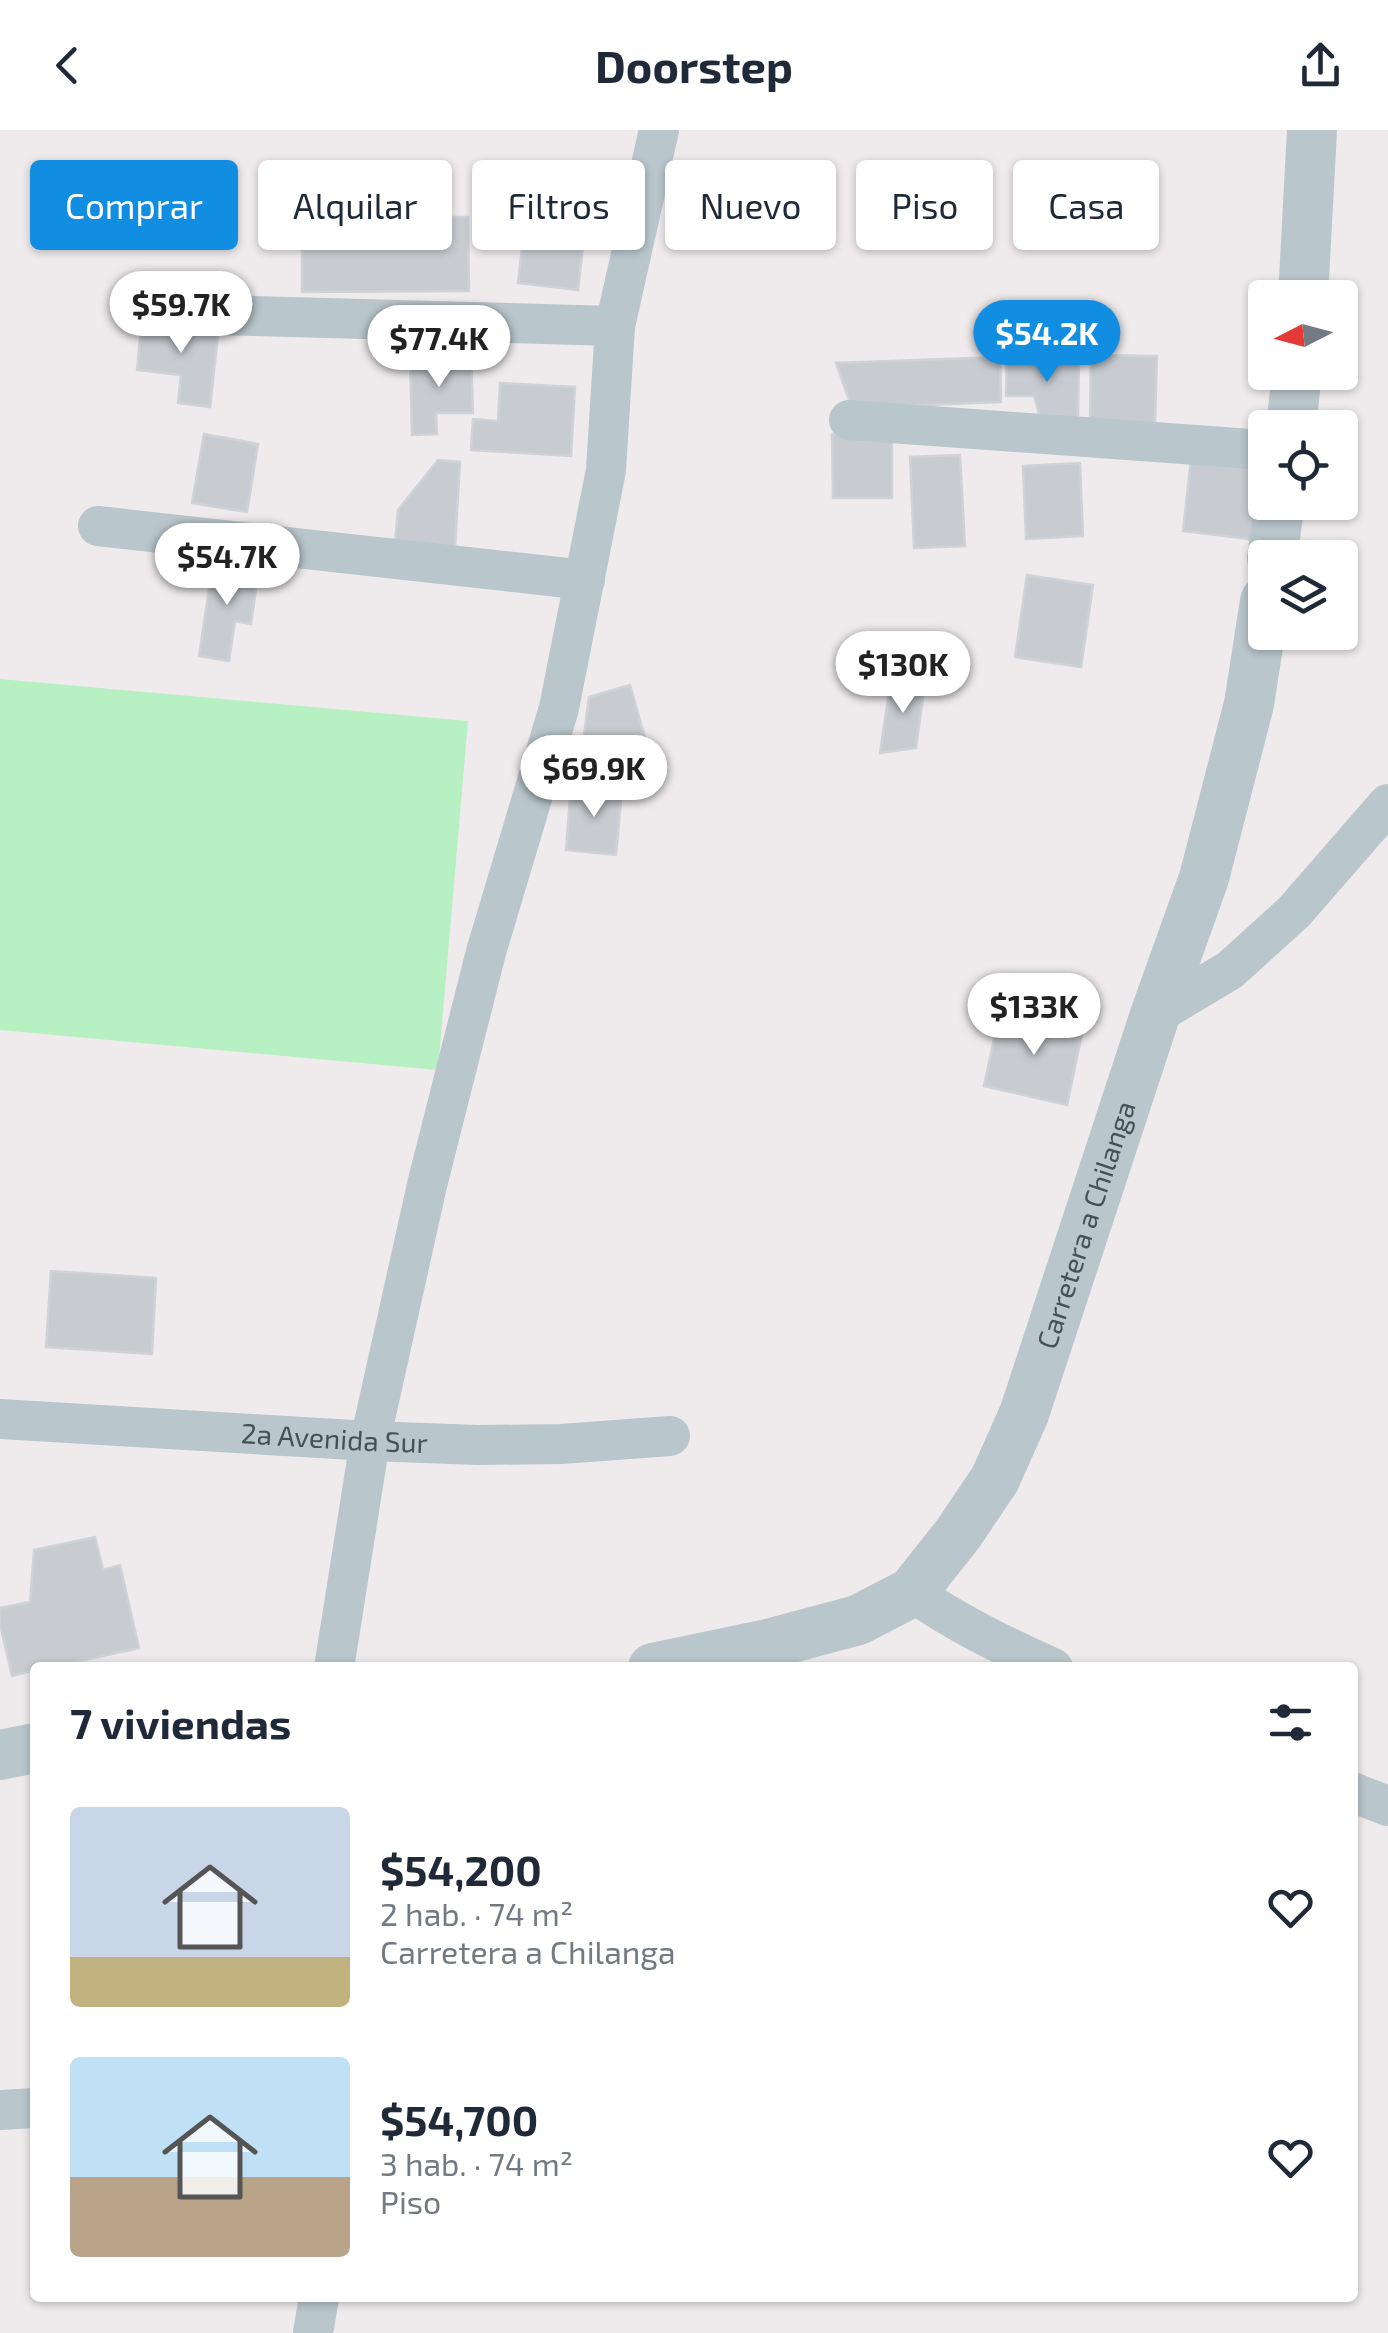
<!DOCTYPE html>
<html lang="es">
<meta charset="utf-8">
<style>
:root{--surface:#fff;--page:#f6f6f7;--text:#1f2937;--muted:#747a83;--accent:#118de2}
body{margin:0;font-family:"Exo 2",sans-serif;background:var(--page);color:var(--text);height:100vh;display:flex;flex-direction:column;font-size:38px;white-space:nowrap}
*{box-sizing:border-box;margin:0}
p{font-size:32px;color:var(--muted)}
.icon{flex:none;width:55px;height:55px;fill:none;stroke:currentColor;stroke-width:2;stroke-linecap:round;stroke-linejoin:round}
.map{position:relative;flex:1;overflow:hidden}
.panel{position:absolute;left:30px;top:1532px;width:1328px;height:640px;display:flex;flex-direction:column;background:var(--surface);border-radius:10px;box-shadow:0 2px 8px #0004}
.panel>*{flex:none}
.hud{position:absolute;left:30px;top:30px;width:1330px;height:90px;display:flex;gap:20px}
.needle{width:65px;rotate:264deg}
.fabs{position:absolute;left:1248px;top:150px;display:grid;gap:20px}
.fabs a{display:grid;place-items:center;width:110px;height:110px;border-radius:10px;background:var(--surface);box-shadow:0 2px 8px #0004;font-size:50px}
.price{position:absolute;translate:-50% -85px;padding:0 22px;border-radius:35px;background:#fff;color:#222;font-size:32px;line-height:65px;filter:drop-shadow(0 2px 5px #0008)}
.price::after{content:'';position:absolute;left:50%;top:60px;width:30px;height:22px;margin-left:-15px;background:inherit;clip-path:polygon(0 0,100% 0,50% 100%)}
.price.selected{background:var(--accent);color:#fff}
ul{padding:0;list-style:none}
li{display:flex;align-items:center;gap:30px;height:250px;padding:0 40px}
li span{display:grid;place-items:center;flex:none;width:280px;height:200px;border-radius:10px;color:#555}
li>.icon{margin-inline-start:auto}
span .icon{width:120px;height:120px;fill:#fffc;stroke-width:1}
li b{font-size:42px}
h2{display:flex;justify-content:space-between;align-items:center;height:120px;padding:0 40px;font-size:42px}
.tag{padding:0 35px;border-radius:10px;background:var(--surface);box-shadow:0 2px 8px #0004;font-size:35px;line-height:90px}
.tag.selected{background:var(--accent);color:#fff}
header{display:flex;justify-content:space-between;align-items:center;height:130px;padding:0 40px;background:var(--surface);font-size:45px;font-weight:700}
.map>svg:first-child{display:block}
.green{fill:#b6f0c3}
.building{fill:#c8ccd1;stroke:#cfd3d8;stroke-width:2.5}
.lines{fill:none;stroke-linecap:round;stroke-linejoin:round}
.minor{stroke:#b9c6cc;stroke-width:40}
.tertiary{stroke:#b9c6cc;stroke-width:50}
.labels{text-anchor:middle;stroke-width:8;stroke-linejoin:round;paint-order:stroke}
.street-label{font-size:28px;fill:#435259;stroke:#fff}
</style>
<header><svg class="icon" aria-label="back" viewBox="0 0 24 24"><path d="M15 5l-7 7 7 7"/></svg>Doorstep<svg class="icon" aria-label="share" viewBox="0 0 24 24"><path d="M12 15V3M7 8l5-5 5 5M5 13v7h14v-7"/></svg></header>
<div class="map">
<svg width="1388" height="2203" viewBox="0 0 1388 2203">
<rect width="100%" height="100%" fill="#efebec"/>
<path class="green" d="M0,549L468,591L438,940L0,900Z"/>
<path class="building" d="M302,87H468L469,161L302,162Z
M525,91L585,98L578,160L518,153Z
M142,188L219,196L210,277L178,273L181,245L137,240Z
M1007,225L1079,226L1078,295L1042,294L1034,266H1006Z
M1091,225L1157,226L1155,293L1090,292Z
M471,226L473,283H436L437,304L412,305L410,228Z
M1000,227L1001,272L852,278L836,233Z
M500,253L575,257L571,326L471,320L473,289L498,291Z
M204,304L258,314L247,382L192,373Z
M832,304H892V368H833Z
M960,325L965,416L914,418L910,327Z
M1191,329L1265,337L1257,410L1183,401Z
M438,330L460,332L455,417L395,413L398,380Z
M1080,333L1083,406L1026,409L1023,336Z
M213,433L259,439L251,494L235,491L229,531L199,526Z
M1027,445L1093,455L1081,537L1015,527Z
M891,548L925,553L916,618L880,623Z
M630,555L645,608L627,614L620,627L582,621L589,567Z
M571,655L622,659L616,725L566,720Z
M1000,881L1083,899L1067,975L984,956Z
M51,1141L156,1148L152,1224L46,1217Z
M95,1407L103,1440L120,1435L139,1518L49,1538H35V1540L12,1546L0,1494V1478L30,1472L34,1420Z"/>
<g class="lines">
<g class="minor">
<path d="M216,185L615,196"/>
<path d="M849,290L1265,320"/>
<path d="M98,396L585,450"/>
<path d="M1155,885L1230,840L1294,782L1388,674"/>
<path id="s1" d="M0,1289L370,1311L478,1315L561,1314L670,1306"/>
<path d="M912,1462C956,1493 1003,1516 1053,1538"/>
<path d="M334,1538L370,1311L427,1055L486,822L559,578L606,340L615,196L659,0"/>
<path d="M1352,1662L1388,1676"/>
<path d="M0,1980L35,1978"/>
<path d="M313,2203L319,2168"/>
</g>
<g class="tertiary">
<path d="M1303,168L1312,0"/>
<path d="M1291,298L1297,242"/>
<path d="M1272,428L1280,372"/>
<path id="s2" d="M653,1538L772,1513L858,1490L912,1462L958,1404L995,1349L1024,1284L1155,885L1204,748L1249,574L1265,471"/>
<path d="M0,1625L35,1618"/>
</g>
</g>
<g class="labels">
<g class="street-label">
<text dy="10" stroke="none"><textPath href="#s2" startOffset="682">Carretera a Chilanga</textPath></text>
<text dy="10" stroke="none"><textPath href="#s1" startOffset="335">2a Avenida Sur</textPath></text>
</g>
</g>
</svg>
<div class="fabs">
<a><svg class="needle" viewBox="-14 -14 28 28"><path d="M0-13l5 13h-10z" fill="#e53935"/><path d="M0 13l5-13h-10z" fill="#747a83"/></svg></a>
<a><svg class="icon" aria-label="locate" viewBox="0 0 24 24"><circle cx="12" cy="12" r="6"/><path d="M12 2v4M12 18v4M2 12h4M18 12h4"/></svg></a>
<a><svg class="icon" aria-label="layers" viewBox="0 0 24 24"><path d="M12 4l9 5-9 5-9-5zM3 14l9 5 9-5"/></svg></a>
</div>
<b class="price" style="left:181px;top:226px">$59.7K</b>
<b class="price selected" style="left:1047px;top:255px">$54.2K</b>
<b class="price" style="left:439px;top:260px">$77.4K</b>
<b class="price" style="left:227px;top:478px">$54.7K</b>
<b class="price" style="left:903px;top:586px">$130K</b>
<b class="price" style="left:594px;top:690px">$69.9K</b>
<b class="price" style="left:1034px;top:928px">$133K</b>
<div class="hud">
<a class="tag selected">Comprar</a>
<a class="tag">Alquilar</a>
<a class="tag">Filtros</a>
<a class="tag">Nuevo</a>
<a class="tag">Piso</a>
<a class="tag">Casa</a>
</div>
<section class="panel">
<h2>7 viviendas<svg class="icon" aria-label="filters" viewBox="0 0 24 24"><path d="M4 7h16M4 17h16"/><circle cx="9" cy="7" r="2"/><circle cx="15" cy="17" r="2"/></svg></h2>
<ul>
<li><span style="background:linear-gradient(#c9d6e8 75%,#c2b280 0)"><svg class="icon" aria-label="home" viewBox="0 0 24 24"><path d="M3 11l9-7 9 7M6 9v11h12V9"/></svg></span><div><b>$54,200</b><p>2 hab. · 74 m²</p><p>Carretera a Chilanga</p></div><svg class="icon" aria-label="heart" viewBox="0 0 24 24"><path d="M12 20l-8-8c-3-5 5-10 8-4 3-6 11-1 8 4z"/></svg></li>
<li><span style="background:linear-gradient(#bfe0f5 60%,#b9a48a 0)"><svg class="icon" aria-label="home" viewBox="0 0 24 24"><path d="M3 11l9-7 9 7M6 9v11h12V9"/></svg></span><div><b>$54,700</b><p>3 hab. · 74 m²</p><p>Piso</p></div><svg class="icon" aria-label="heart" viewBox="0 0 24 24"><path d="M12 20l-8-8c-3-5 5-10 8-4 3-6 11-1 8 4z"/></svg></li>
</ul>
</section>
</div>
